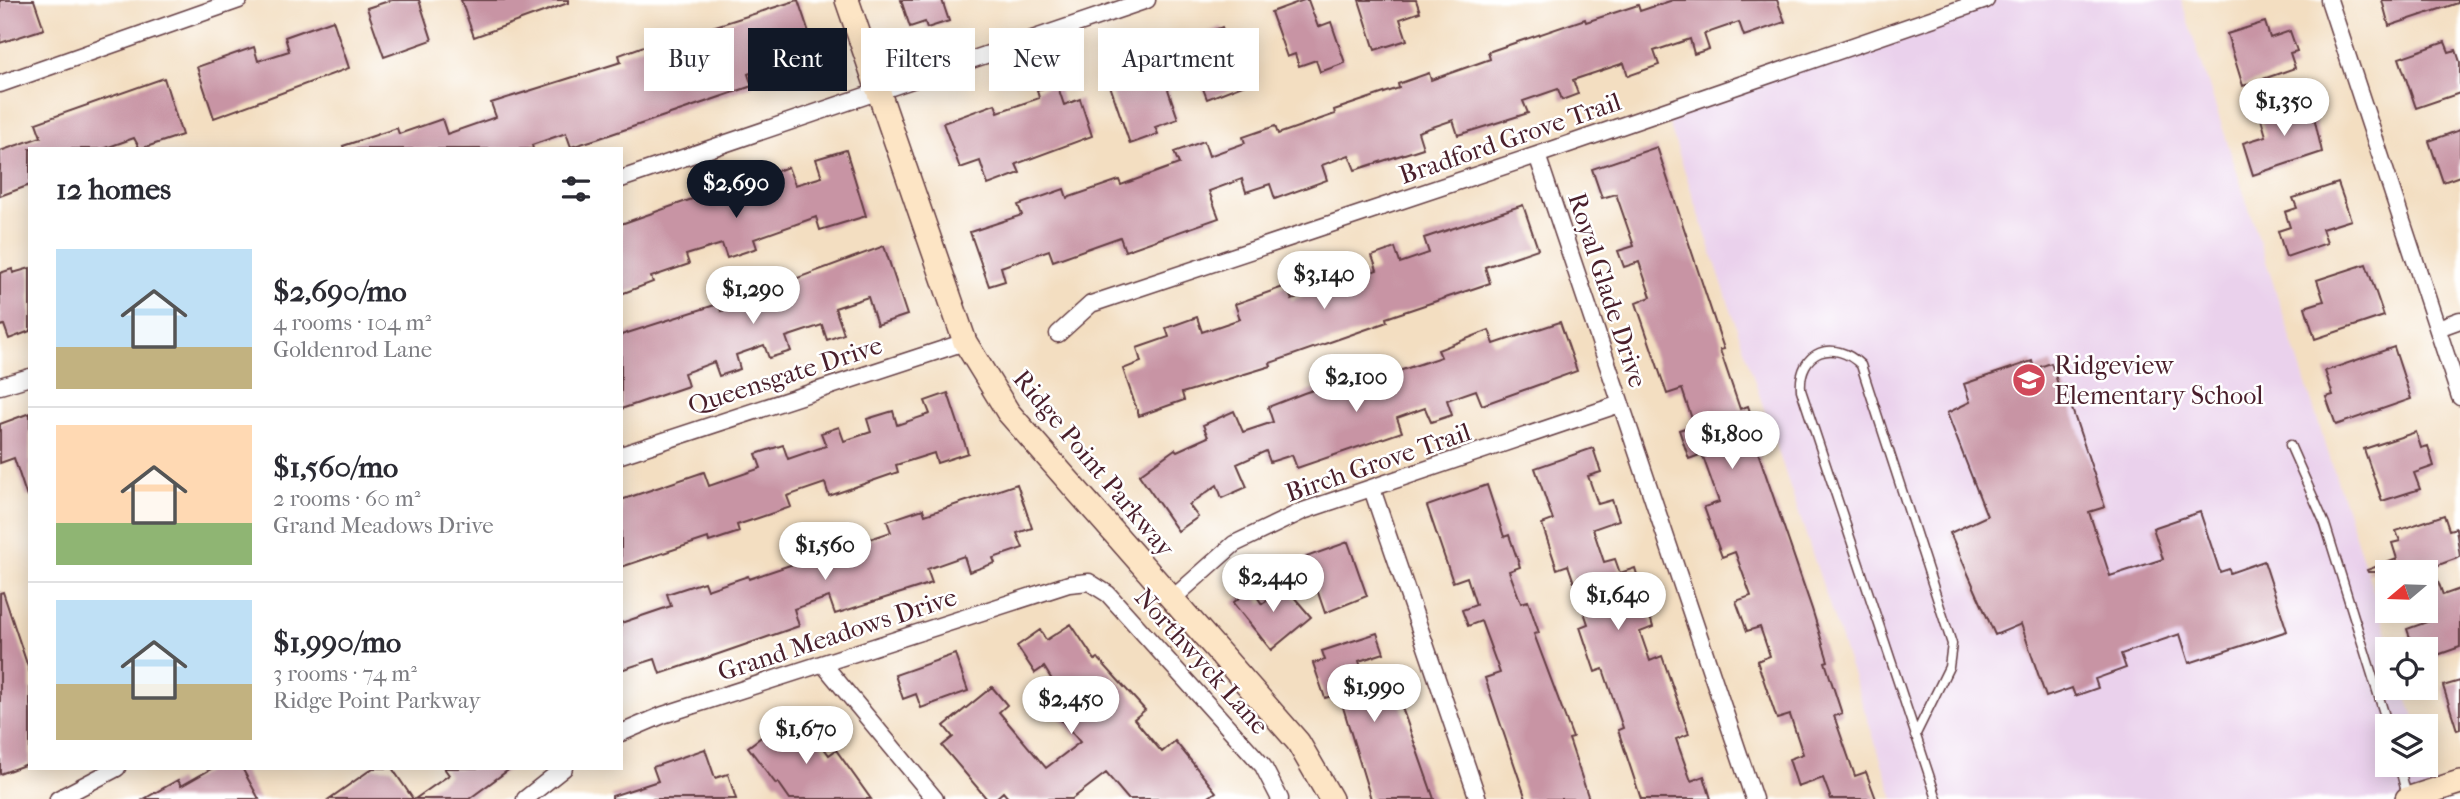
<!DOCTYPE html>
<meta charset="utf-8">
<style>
:root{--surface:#fff;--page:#f7f7f7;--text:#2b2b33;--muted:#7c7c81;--line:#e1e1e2;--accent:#111827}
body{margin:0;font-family:"IM FELL French Canon",serif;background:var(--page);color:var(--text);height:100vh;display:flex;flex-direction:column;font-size:26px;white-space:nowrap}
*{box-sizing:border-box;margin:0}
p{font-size:23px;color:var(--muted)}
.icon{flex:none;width:38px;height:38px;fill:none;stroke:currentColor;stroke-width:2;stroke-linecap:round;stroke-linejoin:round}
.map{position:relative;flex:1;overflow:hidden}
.side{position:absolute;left:28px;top:147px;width:595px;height:623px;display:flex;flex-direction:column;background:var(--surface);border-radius:0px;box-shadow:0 4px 18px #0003}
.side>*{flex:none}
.guide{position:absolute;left:644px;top:28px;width:665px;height:63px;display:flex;gap:14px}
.needle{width:46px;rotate:251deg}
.controls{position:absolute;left:2375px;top:560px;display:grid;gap:14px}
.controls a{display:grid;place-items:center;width:63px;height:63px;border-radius:0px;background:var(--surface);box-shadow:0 4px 18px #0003;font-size:35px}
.price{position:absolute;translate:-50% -60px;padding:0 16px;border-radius:24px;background:#fff;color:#222;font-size:23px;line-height:46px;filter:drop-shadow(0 2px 4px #0008)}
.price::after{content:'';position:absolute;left:50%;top:42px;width:21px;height:16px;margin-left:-10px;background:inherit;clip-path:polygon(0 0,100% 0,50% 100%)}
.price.on{background:var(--accent);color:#fff}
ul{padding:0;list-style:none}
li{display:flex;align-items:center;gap:21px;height:175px;padding:0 28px}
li+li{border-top:2px solid var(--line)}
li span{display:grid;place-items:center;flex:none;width:196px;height:140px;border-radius:0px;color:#555}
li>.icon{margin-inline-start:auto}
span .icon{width:84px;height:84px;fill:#fffc;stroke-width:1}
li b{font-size:30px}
h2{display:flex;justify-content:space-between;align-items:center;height:84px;padding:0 28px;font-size:30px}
.tag{padding:0 24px;border-radius:0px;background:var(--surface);box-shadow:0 4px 18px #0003;font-size:24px;line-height:63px}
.tag.on{background:var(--accent);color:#fff}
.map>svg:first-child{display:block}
.built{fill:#ead1ec}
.building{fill:#c894a4}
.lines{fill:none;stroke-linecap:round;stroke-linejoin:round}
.lane-casing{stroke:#633c42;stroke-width:11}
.street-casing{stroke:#633c42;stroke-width:19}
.secondary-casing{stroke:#633c42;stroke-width:26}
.lane{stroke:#fff;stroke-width:8}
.street{stroke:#fff;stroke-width:16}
.secondary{stroke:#fde5c5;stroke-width:23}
.labels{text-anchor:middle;stroke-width:5;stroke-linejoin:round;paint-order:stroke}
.street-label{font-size:26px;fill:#4a1f2b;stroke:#fff}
.poi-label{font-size:26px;fill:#4a1f2b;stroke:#fff;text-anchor:start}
</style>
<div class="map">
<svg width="2460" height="799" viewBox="0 0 2460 799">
<rect width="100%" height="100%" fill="#fff"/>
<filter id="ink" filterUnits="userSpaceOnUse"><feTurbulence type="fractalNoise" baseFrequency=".0143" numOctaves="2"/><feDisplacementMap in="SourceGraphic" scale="14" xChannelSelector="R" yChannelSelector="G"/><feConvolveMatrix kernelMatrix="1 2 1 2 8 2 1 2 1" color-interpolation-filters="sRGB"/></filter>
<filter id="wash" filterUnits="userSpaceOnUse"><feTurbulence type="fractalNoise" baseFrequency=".00686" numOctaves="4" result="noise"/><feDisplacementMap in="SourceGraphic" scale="28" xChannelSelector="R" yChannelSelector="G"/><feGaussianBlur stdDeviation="1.57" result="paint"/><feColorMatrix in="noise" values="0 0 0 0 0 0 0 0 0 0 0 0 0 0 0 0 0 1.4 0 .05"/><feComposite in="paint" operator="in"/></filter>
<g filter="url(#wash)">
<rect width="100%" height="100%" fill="#f3dec1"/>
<path class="built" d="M1986,0H2181L2392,649H2387V688H2404L2417,726H2387V765H2426V753L2437,789L2407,799H1894L1665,112Z"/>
<g id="blocks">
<path class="building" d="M0,0H34L44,29L0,43Z
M392,0H419L432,40L384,57L367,8Z
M461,0H568V3L474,37Z
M798,0L820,65L791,75L786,61L748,74L752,86L600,138L571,147L566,133L532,145L533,149H344L343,146L397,128L399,134L442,119L447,134L496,117L491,103L621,62L619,55L655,42L658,51L708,34L706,29Z
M901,0H942L949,21L927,28L925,22L910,27Z
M1304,0H1308L1318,27L1331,22L1345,63L1320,72L1316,60L1299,66L1295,54L1287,57L1271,12Z
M1359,0H1416L1420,12L1400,19L1407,40L1375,50Z
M1673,0H1777L1785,22L1744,36L1739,22L1704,34L1709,49L1694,54L1690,39L1654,51L1659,65L1628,76L1624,63L1573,80L1578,94L1562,100L1558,89L1523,101L1528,113L1458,135L1453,120L1418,132L1423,148L1355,170L1349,155L1322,165L1327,180L1275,199L1270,184L1246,192L1242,179L1209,191L1219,218L1125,251L1120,237L1053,261L1049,250L1001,267L1005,281L989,286L970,232L1022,215L1018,205L1064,189L1067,198L1119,180L1121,185L1179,164L1174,152L1204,141L1209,156L1245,143L1243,137L1275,126L1278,134L1335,114L1334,110L1399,88L1398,84L1429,73L1431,80L1490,59L1488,52L1585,19L1586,22L1638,5L1640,11Z
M2382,0H2458V3L2389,26Z
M333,20L349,68L214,118L197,67L254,47L258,61L289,51L285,37Z
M2265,22L2270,38L2290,31L2297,51L2290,53L2295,68L2243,86L2227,34Z
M1222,27L1229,48L1245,42L1258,79L1207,99L1185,41Z
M2445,42L2449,52L2456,50L2460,62V93L2416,108L2399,58Z
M1155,51L1178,119L1155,127L1158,134L1130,144L1104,68Z
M164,78L182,135L140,149L134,138L103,149H30V185L0,196V151L41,137L36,123Z
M1057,84L1064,105L1080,99L1092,136L1016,164L1020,173L988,185L980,161L960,168L943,123L995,104L998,112L1039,98L1037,90Z
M2310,99L2322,152L2253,175L2243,143L2266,136L2260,115Z
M2460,130V176L2443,182L2429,141Z
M1657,147L1724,349L1720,350L1740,409L1748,406L1763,450L1758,452L1812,609L1828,661L1825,662L1842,714L1834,716L1855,776L1866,772L1876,799H1831L1823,778L1798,787L1789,759L1803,754L1790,715L1777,719L1757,661L1770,656L1760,627L1747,631L1736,601L1751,596L1735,552L1722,557L1704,507L1719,502L1702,454L1689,459L1679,430L1694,425L1682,389L1667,394L1636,303L1651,297L1639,262L1624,267L1618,251L1634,246L1616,194L1602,198L1592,169Z
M846,150L866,216L820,230L816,217L754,239L757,248L727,258L722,244L686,255L689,264L651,277L653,282L621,294V224L735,184L740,198L768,188L763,176L788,167L795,185L822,177L816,159Z
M2338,183L2351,220L2322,229L2327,243L2286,257L2278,231L2290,227L2285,212L2297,208L2293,198Z
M1523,205L1538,249L1485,267L1490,283L1386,318L1387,322L1270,363L1271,366L1182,393L1184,400L1139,416L1123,369L1141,362L1137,348L1169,337L1166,328L1197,317L1202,332L1240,319L1235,304L1286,286L1292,300L1326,288L1322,275L1339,269L1344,282L1377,270L1372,256L1395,248L1400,263L1429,253L1424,238Z
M884,246L907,315L877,325L868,297L835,308L844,334L827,340L822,325L786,337L791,351L769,358L764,345L736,355L740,369L719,376L714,362L684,373L688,386L621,409V335L718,304L721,311L794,287L792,280Z
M2366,264L2384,316L2315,339L2305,307L2324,301L2317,280Z
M30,268V331L9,339L4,325L0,326V273L12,269L13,273Z
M1560,322L1577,371L1482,405L1476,390L1447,400L1452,415L1431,422L1425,408L1397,418L1402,432L1297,468L1292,455L1270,462L1266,451L1237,464L1247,487L1222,498L1217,485L1189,505L1198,517L1178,531L1139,475L1175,449L1177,451L1208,437L1203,425L1234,411L1243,432L1273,422L1268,407L1304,393L1349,378L1352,387L1402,370L1441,357L1438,350L1489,330L1494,344Z
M2394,347L2411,399L2336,425L2326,397L2333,395L2325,371Z
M2032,361L2034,369L2051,363L2059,387L2064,385L2105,507L2089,512L2110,576L2163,559L2153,528L2200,512L2220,572L2229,569L2230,573L2264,561L2287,631L2189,663L2180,634L2121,654L2126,668L2095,679L2098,688L2075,696L2072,688L2046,697L2021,624L1995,635L1950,533L1987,516L1947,413L1970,402L1964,384Z
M948,393L968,453L937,463L934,453L896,465L898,472L829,496L825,483L787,496L791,507L737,525L739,532L709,542L708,538L621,567V500L704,472L709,486L761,468L756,454L783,445L788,459L826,446L821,433L839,427L844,441L871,432L867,419L893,411L897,425L930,414L925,401Z
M30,413V496L27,497L14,458L0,463V424Z
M2416,432L2421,448L2428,446L2434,466L2414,473L2420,489L2382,501L2364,449Z
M1593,448L1601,472L1588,476L1598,504L1612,500L1619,520L1593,529L1604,562L1615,559L1620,573L1635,568L1653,627L1640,632L1650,661L1662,656L1689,734L1676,739L1691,781L1704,776L1711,799H1641L1618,730L1623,728L1603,669L1595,672L1580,627L1588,624L1568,565L1557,569L1542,524L1553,520L1535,468Z
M1017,484L1032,528L1017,533L1023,548L993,558L995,563L969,572L964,556L927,569L932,583L835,614L829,597L794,609L799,626L704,659L660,674L655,659L621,670V623L671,606L667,594L704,582L707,590L748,576L749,579L802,561L800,554L837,541L840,549L891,532L887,521L923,509L925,515Z
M1487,485L1504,537L1509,535L1520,567L1509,571L1521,603L1528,601L1539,633L1534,634L1573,738L1569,739L1589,799H1526L1485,678L1500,673L1481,621L1468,626L1462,610L1476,605L1467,577L1453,582L1427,506Z
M2444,515L2449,530L2456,528L2460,557L2433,567L2443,595L2460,589V647L2426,659V649H2414L2407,629L2430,621L2426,609V572H2368L2367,570L2397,559L2392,543L2400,541L2396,531Z
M1348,542L1367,596L1325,613L1306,557Z
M1281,582L1311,617L1271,650L1233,603L1251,588L1262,604L1268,600L1265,595Z
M3,592L30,673V763L0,774V593Z
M1071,624L1095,660L1098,658L1145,710L1134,719L1155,744L1162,752L1175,741L1216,792L1206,799H1128L1106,773L1072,799H1009L1003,792L995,799H987L942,746L953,737L944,726L992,687L1007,705L999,712L1046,768L1080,742L1046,702L1059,691L1044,667L1035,673L1017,646L1040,630L1046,640Z
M1377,633L1384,653L1359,661L1369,693L1381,689L1386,703L1399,699L1434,799H1371L1339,694L1325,698L1313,663L1325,660L1322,651Z
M955,654L968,691L921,708L916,694L903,699L895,675Z
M2460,681V729L2457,730L2443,686Z
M801,717L829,755L836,750L871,799H790L778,782L776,784L748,747L772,729L777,735Z
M705,749L715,778L728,774L736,799H612V796L658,781L653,767Z
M213,768H242L259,799H144L178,780L181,786Z
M373,768H392L413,799H329Z
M444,768H511L469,799H415L449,775Z"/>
</g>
</g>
<g filter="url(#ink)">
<use href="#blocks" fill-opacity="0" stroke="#633c42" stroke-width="2"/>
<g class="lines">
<g class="lane-casing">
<path id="lane" d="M2290,445L2325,524L2388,726
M1915,736L1949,667L1952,644L1861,365C1834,338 1798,351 1801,390L1937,799
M2399,765L2407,796"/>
</g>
<g class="street-casing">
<path id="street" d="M2329,0L2460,397
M0,84L239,0
M1537,155L1754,799
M621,179L1147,0
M2438,328L2460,320
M1058,334L1091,304L1537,155L1986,0
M0,386L30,377
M621,455L965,342
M1372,489L1478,799
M1171,600L1234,544L1303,511L1620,404
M824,665L935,799
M621,733L663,715L1069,584L1089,582L1108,594L1263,766L1280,799
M58,799L117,768
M525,799L564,768"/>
</g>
<g class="secondary-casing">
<path id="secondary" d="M847,0L965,342L1008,412L1298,742L1331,799
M2407,799L2460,782"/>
</g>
<use href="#lane" class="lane"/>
<use href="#street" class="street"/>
<use href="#secondary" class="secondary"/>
</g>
</g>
<defs>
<g id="school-disc" transform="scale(1.75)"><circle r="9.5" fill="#d1495b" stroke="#fff"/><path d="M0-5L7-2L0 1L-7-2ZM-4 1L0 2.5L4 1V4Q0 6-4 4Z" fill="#fff"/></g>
</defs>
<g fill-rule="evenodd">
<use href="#school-disc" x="2029" y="380"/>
</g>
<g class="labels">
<g class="street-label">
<text transform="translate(1510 138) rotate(-19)" y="9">Bradford Grove Trail</text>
<text transform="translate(1608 290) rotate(72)" y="9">Royal Glade Drive</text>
<text transform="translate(785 375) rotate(-18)" y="9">Queensgate Drive</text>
<text transform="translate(1378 462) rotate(-19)" y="9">Birch Grove Trail</text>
<text transform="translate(1094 463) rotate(50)" y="9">Ridge Point Parkway</text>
<text transform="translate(837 634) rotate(-18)" y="9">Grand Meadows Drive</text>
<text transform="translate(1202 661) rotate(48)" y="9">Northwyck Lane</text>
</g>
<g class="poi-label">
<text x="2054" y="374">Ridgeview<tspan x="2054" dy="30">Elementary School</tspan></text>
</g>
</g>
</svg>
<div class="controls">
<a><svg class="needle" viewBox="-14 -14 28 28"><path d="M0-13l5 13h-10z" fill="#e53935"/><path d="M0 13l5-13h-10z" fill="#7c7c81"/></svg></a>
<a><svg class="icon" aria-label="locate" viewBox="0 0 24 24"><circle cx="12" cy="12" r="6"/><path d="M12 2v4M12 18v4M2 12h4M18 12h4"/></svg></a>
<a><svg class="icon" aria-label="layers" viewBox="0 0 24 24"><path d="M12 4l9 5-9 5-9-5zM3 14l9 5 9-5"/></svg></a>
</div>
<b class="price" style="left:2284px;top:138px">$1,350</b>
<b class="price on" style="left:736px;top:220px">$2,690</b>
<b class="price" style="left:1324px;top:311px">$3,140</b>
<b class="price" style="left:753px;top:326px">$1,290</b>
<b class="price" style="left:1356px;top:414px">$2,100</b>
<b class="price" style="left:1732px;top:471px">$1,800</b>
<b class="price" style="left:825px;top:582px">$1,560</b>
<b class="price" style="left:1273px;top:614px">$2,440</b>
<b class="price" style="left:1618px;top:632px">$1,640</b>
<b class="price" style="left:1374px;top:724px">$1,990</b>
<b class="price" style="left:1071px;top:736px">$2,450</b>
<b class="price" style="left:806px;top:766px">$1,670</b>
<div class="guide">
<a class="tag">Buy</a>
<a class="tag on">Rent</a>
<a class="tag">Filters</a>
<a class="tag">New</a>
<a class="tag">Apartment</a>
</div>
<section class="side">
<h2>12 homes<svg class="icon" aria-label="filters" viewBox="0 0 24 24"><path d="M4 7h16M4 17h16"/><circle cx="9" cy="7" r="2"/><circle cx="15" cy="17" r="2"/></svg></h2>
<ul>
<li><span style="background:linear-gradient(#bfe0f5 70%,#c2b280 0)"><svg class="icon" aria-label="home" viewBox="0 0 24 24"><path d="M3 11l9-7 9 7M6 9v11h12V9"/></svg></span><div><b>$2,690/mo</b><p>4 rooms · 104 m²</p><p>Goldenrod Lane</p></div></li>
<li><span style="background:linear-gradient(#ffd9b3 70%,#8fb573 0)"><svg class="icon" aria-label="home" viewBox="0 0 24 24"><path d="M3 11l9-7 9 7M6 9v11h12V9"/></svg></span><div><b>$1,560/mo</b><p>2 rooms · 60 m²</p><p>Grand Meadows Drive</p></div></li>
<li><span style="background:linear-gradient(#bfe0f5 60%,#c2b280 0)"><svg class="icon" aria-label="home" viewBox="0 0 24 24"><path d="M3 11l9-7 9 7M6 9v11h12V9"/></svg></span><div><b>$1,990/mo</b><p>3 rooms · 74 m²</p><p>Ridge Point Parkway</p></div></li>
</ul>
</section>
</div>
